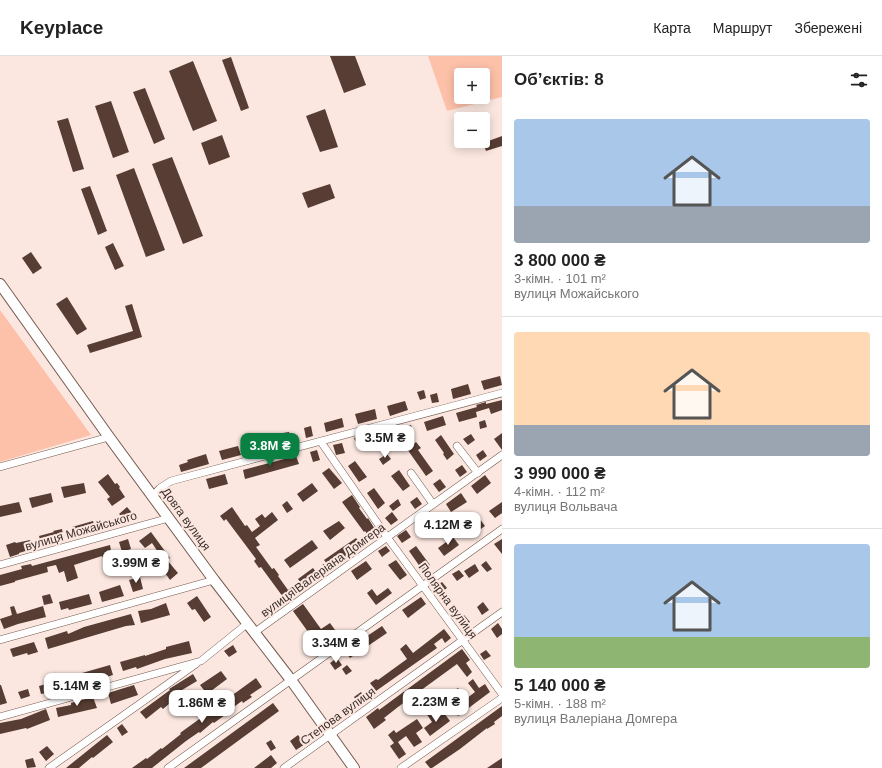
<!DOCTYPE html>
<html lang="uk">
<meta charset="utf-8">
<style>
:root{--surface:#fff;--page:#f6f6f6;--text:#222;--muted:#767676;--line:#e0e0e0;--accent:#0b8043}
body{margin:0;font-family:Arial,sans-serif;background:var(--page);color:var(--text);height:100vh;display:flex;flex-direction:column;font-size:15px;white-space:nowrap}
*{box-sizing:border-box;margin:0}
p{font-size:13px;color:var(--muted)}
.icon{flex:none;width:22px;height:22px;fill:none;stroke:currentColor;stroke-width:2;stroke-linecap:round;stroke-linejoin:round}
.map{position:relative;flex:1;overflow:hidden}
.sheet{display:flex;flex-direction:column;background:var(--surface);width:380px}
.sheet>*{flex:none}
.tools{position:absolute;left:454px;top:12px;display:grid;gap:8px}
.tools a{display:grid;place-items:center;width:36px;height:36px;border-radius:4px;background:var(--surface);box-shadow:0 2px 10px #0003;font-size:20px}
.price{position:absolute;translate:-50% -34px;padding:0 9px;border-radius:8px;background:#fff;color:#222;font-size:13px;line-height:26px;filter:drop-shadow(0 1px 2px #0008)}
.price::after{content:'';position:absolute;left:50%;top:24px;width:12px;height:9px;margin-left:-6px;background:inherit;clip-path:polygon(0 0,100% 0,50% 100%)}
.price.current{background:var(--accent);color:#fff}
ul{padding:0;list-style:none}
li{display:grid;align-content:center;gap:8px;height:212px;padding:0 12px}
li+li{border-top:1px solid var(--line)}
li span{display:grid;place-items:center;height:124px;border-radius:4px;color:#555}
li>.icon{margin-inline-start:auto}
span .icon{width:72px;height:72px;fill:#fffc;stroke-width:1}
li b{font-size:17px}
h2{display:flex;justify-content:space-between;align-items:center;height:48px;padding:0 12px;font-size:17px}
header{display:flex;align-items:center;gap:24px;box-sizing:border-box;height:56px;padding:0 20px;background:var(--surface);border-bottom:1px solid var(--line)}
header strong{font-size:19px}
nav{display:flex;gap:22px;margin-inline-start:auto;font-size:14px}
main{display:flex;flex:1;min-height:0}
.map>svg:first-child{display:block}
.green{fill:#fdc1aa;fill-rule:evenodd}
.building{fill:#573d33}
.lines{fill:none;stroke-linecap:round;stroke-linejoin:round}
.street-casing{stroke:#765a4f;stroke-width:8}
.secondary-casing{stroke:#765a4f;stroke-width:12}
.street{stroke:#fff;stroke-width:7}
.secondary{stroke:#fff;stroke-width:10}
.labels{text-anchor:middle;stroke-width:4;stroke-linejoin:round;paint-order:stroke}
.street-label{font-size:12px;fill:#3b2e2a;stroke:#fbe7e0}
</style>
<header>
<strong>Keyplace</strong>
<nav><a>Карта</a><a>Маршрут</a><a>Збережені</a></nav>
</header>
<main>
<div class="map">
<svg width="502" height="712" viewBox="0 0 502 712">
<rect width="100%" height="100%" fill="#fbe7e0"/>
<path class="green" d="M428,0H502V41L447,55ZM461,19H483V41H461Z
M0,254L91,379L0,406Z"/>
<path class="building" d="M330,0H355L366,29L344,37Z
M231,1L249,52L241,55L222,4Z
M193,5L217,65L193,75L169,15Z
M145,32L165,83L154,88L133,36Z
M111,45L129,96L113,102L95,50Z
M325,53L338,91L320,96L306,60Z
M68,62L84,113L73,116L57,65Z
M222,79L230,101L209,109L201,87Z
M502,80V90L486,95L483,87Z
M172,101L203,180L183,188L152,108Z
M134,112L165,194L146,201L116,119Z
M330,128L335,142L308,152L302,137Z
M90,130L107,175L98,179L81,133Z
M113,187L124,210L115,214L105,191Z
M31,196L42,212L33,218L22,202Z
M67,241L87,273L77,279L56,248Z
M132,248L142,281L90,297L87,289L133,275L125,250Z
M500,320L502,329L484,334L481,325Z
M468,328L471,338L453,343L451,333Z
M424,334L426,342L420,344L417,336Z
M437,337L439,346L432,347L430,339Z
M502,344V354L491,358L489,352L476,356L477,361L459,366L456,357L477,351L476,349L486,346V348Z
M405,345L408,354L390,360L387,350Z
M375,353L377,363L358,368L355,358Z
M443,360L446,369L427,375L424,366Z
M342,362L344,371L326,376L324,367Z
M485,364L487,371L480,373L479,366Z
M411,369L414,379L396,383L393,374Z
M311,370L313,380L306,382L304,372Z
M289,376L292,386L282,388L280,384L284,383L283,377Z
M379,377L382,387L364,392L361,382Z
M502,377V394L494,383Z
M471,378L475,384L468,389L463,383Z
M441,379L454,398L447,404L443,398L444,397L435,384Z
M360,380L361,386L356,387L354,382Z
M269,382L272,391L254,395L251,386Z
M416,386L421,392L418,394L433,415L426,420L407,393Z
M342,387L345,397L336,399L333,389Z
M238,390L241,399L222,404L219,395Z
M317,394L320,404L313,406L310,396Z
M483,394L487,400L480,405L476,399Z
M206,398L209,408L181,416L179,409L188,406L187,404Z
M387,398L391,403L383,409L379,403Z
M296,400L299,408L245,423L243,414Z
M355,405L367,421L359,426L348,410Z
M462,409L467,416L460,421L455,414Z
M329,412L342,427L334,433L322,417Z
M399,414L410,430L403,435L391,420Z
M108,418L115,428L117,427L120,431L119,432L125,441L112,450L107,443L110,441L98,426Z
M225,418L228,428L209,433L206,423Z
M485,419L491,427L477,438L471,430Z
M440,423L446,431L439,436L433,428Z
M84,427L86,437L64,442L61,431Z
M312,427L318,435L303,446L297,438Z
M374,432L385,447L378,453L367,437Z
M51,437L53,446L32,452L29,442Z
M461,437L467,446L451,456L446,448Z
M352,439L360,451L359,452L367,463L368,462L378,478L371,483L365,475L364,476L342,446Z
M417,441L422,448L415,453L410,446Z
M398,443L401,449L393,455L389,450Z
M287,445L293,453L287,457L282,449Z
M19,446L22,456L0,461V450Z
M502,446V457L495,462L489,455Z
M127,451L133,458L126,464L119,458Z
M232,451L245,470L247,469L252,476L260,470L255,463L262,458L265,462L272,456L278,464L255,482L260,489L256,491L272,513L274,512L279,519L278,520L288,534L300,526L298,523L313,512L319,520L286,545L261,511L259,512L254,505L256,503L226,463L224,465L220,460Z
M392,456L398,464L391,469L385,462Z
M435,456L441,464L426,475L419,467Z
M479,462L485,470L469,481L464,474Z
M93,465L96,476L75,481L72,471Z
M339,465L345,472L330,484L323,475Z
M62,473L64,484L52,486V489L42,492L39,480L54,476L53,475Z
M406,474L411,481L402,487L397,480Z
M151,476L170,502L167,504L178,517L170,524L153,500L158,496L152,487L145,492L139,485Z
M453,481L459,489L444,500L438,492Z
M356,482L362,490L330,512L324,504Z
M128,483L131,493L122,496L119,486Z
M502,483V498L494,488Z
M30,484L32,493L19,497V498L10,501L6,489L15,486L16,487Z
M312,484L318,492L290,512L284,504Z
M110,489L112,500L103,502L102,500L74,509L78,522L67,526L64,515L59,517L56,509L47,511L48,516L15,525V526L0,530V519L22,513L21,510L31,508L32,510Z
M386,490L390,495L382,501L378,495Z
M416,490L430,509L423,515L409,495Z
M396,504L407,519L400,524L388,509Z
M366,505L372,513L357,524L351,515Z
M486,505L492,513L487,516L481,509Z
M475,508L479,515L469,522L464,515Z
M459,514L464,520L457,525L452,518Z
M140,521L143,533L133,536L129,524Z
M442,526L447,532L440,537L435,531Z
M120,529L124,540L102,546L99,536Z
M388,532L392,537L376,549L367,537L372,533L377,540Z
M50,538L53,547L44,549L42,540Z
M89,538L92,548L69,554L68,552L61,554L59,546Z
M197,540L211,561L204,566L195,553L192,554L187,547Z
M421,541L426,548L408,562L402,554Z
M483,546L489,554L482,559L477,551Z
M166,547L170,559L141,567L138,555L151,553Z
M303,548L321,573L330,567L338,578L315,594L307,583L311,580L293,555Z
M14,550L17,558L43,550L46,561L18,568L4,573L0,563L12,559L10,551Z
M131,558L135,569L126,570L48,593L45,582L67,575L68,578L84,571Z
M464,559L470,566L464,571L458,564Z
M498,567L502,573V578L497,582L491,573Z
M382,570L387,577L350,602L345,595Z
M444,573L451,582L445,587L442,582L434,588L437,592L376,635L370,627L376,623L378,624L407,603L400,593L406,588L413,597Z
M189,585L192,597L165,603L137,613L136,611L123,615L120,606L145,599V600L166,593V591Z
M34,586L38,596L28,599L27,597L13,601L10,593Z
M233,589L237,596L229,601L224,595Z
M462,593L470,604L466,607L472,616L467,621L457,608L398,651L384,662L386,664L374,673L366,661L378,652L379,654L398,640Z
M486,594L491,600L484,604L480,598Z
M337,602L342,609L335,614L330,607Z
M110,609L113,619L100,623L101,624L80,629V630L41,638L39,630L83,618L82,617Z
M347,609L352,615L346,619L342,613Z
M221,615L227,623L207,638L200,629Z
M193,618L197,625L182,634L183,636L163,653L161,651L146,663L140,656L170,634L169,633Z
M256,622L262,631L250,639L252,641L243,647L242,645L224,658L225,659L214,667L213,666L200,677L199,676L186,685L152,712H132L146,702L147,703L161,692L162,693L181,678L180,677Z
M473,623L479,632L485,628L490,636L458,660L453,652L460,647L452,636L458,632L466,643L475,636L468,627Z
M0,629H1L7,647L0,649Z
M134,629L138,639L111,648L108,637Z
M28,633L30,640L21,643L18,636Z
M361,636L366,643L359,648L354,641Z
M93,641L97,652L58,661L56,652L71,649V647Z
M273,647L279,655L201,712H184Z
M502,650V660L494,666L495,668L487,673V672L460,693L432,712H430L425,706Z
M46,653L50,664L27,673L26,672L0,678V667L21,663Z
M430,654L437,662L444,657L450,665L430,680L424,672L432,666L426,657Z
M417,663L423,672L416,677L422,686L414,691L406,680L398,686L406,698L399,703L390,690L394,687L388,679L394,674L396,677Z
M122,668L128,676L122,680L117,672Z
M107,679L113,686L93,702L92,701L79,712H66Z
M298,679L305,688L296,694L290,685Z
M271,684L276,692L271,695L266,687Z
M47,690L54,698L46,705L39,696Z
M271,699L277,707L271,712H254Z
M33,702L36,711L27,712L25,704Z
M502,702V712H487Z"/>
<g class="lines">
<g class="street-casing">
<path id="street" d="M321,386L387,481L502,638
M457,390L478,417
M0,411L109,381
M411,417L433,448
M153,440L160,432L171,425L502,337
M0,509L169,462
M255,576L502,399
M0,584L214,524
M0,661L201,605L248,567
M49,712L196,608
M168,712L502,473
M284,712L502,556
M401,712L502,642"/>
</g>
<g class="secondary-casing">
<path id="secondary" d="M0,228L109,381L214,524L291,624L354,712"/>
</g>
<use href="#street" class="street"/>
<use href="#secondary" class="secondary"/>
</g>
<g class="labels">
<g class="street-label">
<text transform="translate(186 463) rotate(54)" y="4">Довга вулиця</text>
<text transform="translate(81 475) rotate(-16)" y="4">вулиця Можайського</text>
<text transform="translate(323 514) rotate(-36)" y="4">вулиця Валеріана Домгера</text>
<text transform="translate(448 545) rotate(54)" y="4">Полярна вулиця</text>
<text transform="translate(338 660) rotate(-36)" y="4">Степова вулиця</text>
</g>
</g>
</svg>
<div class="tools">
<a>+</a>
<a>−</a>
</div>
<b class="price" style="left:385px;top:403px">3.5M ₴</b>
<b class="price current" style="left:270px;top:411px">3.8M ₴</b>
<b class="price" style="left:448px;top:490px">4.12M ₴</b>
<b class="price" style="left:136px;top:528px">3.99M ₴</b>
<b class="price" style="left:336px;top:608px">3.34M ₴</b>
<b class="price" style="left:77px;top:651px">5.14M ₴</b>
<b class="price" style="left:436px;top:667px">2.23M ₴</b>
<b class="price" style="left:202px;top:668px">1.86M ₴</b>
</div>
<section class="sheet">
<h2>Об’єктів: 8<svg class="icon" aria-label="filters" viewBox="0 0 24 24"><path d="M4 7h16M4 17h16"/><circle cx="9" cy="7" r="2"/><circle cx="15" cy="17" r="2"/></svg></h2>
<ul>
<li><span style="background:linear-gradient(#a9c7e8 70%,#9aa5b1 0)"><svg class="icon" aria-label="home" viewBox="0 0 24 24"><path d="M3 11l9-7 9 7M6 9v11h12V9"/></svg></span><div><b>3 800 000 ₴</b><p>3-кімн. · 101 m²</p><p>вулиця Можайського</p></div></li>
<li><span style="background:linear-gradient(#ffd9b3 75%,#9aa5b1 0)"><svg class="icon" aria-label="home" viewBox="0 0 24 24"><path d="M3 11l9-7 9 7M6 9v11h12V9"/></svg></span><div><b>3 990 000 ₴</b><p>4-кімн. · 112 m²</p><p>вулиця Вольвача</p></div></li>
<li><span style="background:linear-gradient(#a9c7e8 75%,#8fb573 0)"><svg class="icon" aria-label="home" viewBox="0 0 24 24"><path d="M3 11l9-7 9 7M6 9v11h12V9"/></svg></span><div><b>5 140 000 ₴</b><p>5-кімн. · 188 m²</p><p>вулиця Валеріана Домгера</p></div></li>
</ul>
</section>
</main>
